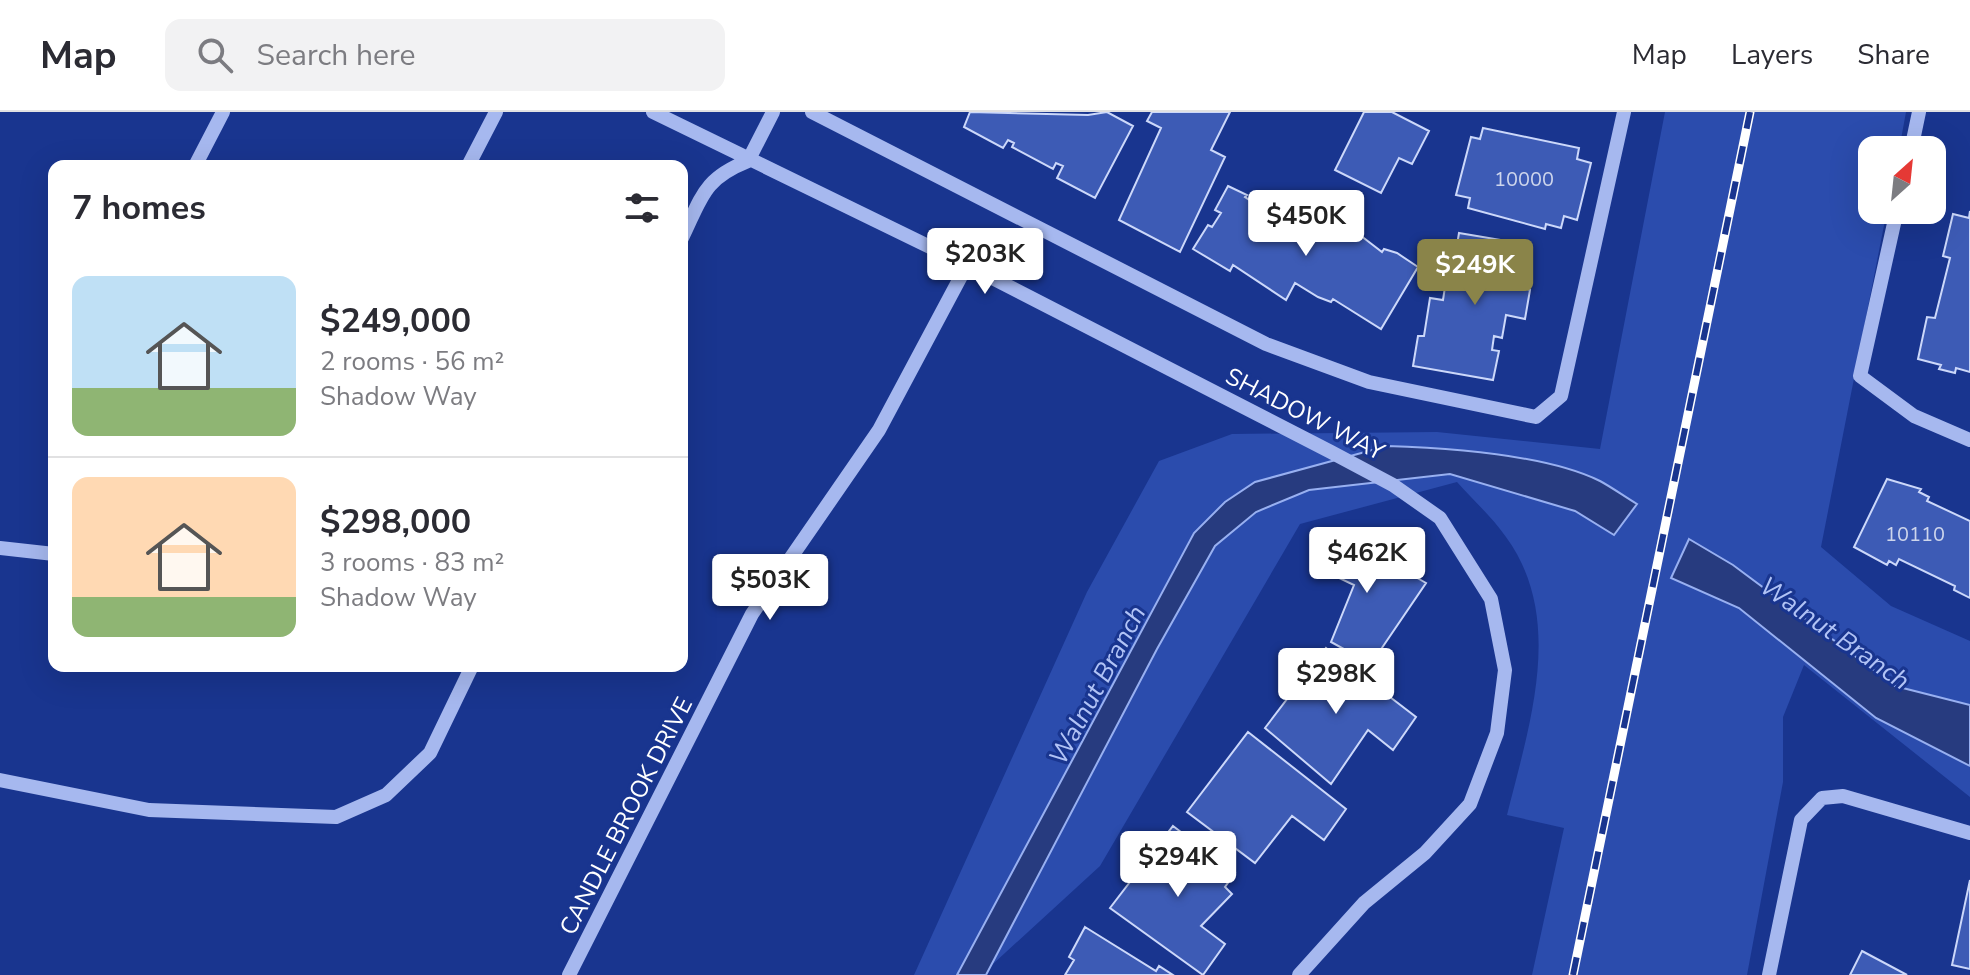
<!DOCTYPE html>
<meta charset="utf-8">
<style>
:root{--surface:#fff;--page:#f2f2f3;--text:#2b2b33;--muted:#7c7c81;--line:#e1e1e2;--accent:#8a8449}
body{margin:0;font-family:"Nunito Sans",sans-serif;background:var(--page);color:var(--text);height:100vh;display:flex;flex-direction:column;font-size:30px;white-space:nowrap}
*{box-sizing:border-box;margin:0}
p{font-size:26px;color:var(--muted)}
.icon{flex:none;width:44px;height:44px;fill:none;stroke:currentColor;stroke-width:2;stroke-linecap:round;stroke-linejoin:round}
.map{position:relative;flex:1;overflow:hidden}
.sheet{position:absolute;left:48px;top:48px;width:640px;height:512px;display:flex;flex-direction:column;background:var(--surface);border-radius:16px;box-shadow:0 8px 32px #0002}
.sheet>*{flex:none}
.needle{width:52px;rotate:27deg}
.buttons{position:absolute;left:1858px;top:24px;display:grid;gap:16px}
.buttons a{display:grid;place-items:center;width:88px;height:88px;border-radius:16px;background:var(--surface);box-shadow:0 8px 32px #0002;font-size:40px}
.price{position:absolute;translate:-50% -68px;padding:0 18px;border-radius:8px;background:#fff;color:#222;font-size:26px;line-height:52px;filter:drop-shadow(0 2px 4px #0008)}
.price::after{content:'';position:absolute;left:50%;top:48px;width:24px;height:18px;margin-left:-12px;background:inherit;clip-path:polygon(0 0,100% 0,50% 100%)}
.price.selected{background:var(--accent);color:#fff}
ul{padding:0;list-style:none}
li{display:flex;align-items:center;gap:24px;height:200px;padding:0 24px}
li+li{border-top:2px solid var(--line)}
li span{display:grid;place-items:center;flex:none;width:224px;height:160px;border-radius:16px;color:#555}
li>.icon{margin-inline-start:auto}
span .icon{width:96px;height:96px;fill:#fffc;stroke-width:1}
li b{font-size:34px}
h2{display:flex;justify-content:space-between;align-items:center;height:96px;padding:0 24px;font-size:34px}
header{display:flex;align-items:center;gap:48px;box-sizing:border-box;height:112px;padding:0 40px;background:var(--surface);border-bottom:2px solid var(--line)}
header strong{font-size:38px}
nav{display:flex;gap:44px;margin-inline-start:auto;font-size:28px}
.search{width:560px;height:72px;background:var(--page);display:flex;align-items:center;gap:20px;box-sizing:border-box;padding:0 28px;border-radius:16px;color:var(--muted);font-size:30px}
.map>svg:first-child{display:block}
.green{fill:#2b4cad}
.water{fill:#273b7f;stroke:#98b0f1;stroke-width:2}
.building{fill:#3d5bb5;stroke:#ccd8fa;stroke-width:2}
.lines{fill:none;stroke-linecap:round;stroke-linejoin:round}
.minor{stroke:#a6b8ef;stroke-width:14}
.rail-casing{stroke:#fff;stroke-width:9}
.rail{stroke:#19358f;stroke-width:6;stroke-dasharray:18;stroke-linecap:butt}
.labels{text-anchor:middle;stroke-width:6;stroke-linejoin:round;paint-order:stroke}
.number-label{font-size:20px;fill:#ced6ec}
.street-label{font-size:24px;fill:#fff;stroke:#19358f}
.water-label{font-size:26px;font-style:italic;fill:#b1c3f6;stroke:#19358f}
</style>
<header>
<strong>Map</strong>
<div class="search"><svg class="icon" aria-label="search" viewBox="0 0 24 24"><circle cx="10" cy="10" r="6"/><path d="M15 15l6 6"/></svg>Search here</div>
<nav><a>Map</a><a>Layers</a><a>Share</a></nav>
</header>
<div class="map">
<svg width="1970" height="863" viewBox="0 0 1970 863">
<rect width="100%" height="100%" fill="#19358f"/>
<path class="green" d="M1665,0H1906L1899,38H1872V98H1887L1821,435L1891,494L1970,529V685L1804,553L1783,605V670L1747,863H1532L1564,716L1507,703C1529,614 1566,507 1506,425C1492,405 1473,388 1457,370L1300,412L1100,754L981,863H914L1087,480L1159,349L1232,322L1437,320L1600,337Z"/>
<path class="water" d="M1387,334C1449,336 1545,342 1600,369C1613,376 1625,385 1637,392L1614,423L1575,399L1450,362L1309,378L1256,400L1215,434L1157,537L986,863H957L1194,421L1225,390L1255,370Z
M1689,427L1733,453L1895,574L1970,593V654L1876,606L1739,496L1671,466Z"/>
<path class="building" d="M970,0L1088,3L1107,0L1133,14L1095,86L1057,66L1063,54L1056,51L1053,57L1012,35L1014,31L1008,28L1003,36L964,15Z
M1152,0H1230L1211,38L1225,45L1180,140L1119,108L1161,16L1147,9Z
M1364,0H1392L1429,19L1412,52L1399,46L1381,81L1335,58Z
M1483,16L1579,36L1577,47L1591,51L1577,108L1564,104L1561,116L1546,112L1545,117L1468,96L1470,86L1456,83L1471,25L1480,27Z
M1228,74L1247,83L1245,85L1254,91L1256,87L1284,107L1286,104L1298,111L1300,109L1319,122L1327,107L1337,111L1354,124L1356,120L1382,140L1384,137L1397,141L1418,155L1381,217L1333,187L1331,190L1318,185L1295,171L1286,188L1233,153L1230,159L1193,137L1208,113L1212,115L1221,101L1215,98Z
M1970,99V260L1956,256L1955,261L1939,257L1941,253L1918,247L1927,205L1935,206L1950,146L1943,144L1953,102L1969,106Z
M1459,121L1531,133L1524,176L1530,178L1525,207L1506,203L1502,226L1494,224L1492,238L1499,239L1493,268L1413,254L1418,224H1424L1430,186L1443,188L1447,162L1452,163Z
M1887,367L1921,377L1919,380L1929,385L1927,389L1970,409V486L1954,478L1955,474L1899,447L1896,453L1889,449L1887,453L1854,435Z
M1333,418L1426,471L1371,552L1331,530L1354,473L1312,453Z
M1326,536L1416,605L1393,638L1368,618L1331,672L1265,616Z
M1248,620L1346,697L1324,728L1292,704L1255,751L1187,700Z
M1173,714L1235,761L1225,775L1232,782L1201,814L1225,832L1203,863L1110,796Z
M1970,768V857L1952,853Z
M1085,815L1156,859L1159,854L1173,863H1065L1074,848L1069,845Z
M1862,839L1907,863H1850Z"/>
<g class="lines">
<path class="minor" d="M653,0L967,153L1331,340L1393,373L1440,406L1491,487L1505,558L1497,621L1470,692L1425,741L1364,791L1299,863
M812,0L1266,232L1369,270L1536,305L1561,284L1624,0
M1911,38L1919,0
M195,54L223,0
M468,54L496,0
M1897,98L1860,264L1914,304L1970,328
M682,126C702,85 703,67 748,49L773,0
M0,436L54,442
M0,668L149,698L336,705L386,683L430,641L472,554
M569,863L752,502L879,318L967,153
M1769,863L1801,708L1822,686L1843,684L1970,721"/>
<g class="rail-casing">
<path id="rail" d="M1573,863L1750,0"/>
</g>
<use href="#rail" class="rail"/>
</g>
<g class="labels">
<g class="number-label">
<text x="1524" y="74">10000</text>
<text x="1915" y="429">10110</text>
</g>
<g class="street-label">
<text transform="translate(1305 302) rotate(27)" y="8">SHADOW WAY</text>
<text transform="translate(626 704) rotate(-63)" y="8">CANDLE BROOK DRIVE</text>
</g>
<g class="water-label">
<text transform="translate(1835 521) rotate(35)" y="9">Walnut Branch</text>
<text transform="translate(1097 573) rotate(-62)" y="9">Walnut Branch</text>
</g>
</g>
</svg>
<div class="buttons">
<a><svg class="needle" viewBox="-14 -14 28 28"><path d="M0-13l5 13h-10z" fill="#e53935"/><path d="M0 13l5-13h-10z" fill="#7c7c81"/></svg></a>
</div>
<b class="price" style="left:1306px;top:146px">$450K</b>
<b class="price" style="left:985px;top:184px">$203K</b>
<b class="price selected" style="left:1475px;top:195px">$249K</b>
<b class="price" style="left:1367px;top:483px">$462K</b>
<b class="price" style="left:770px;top:510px">$503K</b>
<b class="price" style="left:1336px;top:604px">$298K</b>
<b class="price" style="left:1178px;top:787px">$294K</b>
<section class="sheet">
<h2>7 homes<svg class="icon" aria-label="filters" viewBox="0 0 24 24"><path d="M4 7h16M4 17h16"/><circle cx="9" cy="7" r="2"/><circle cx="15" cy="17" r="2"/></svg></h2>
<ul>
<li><span style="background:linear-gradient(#bfe0f5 70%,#8fb573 0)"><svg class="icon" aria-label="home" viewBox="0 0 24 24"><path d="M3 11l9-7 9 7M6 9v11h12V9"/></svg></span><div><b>$249,000</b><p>2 rooms · 56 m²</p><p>Shadow Way</p></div></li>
<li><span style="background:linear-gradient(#ffd9b3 75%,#8fb573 0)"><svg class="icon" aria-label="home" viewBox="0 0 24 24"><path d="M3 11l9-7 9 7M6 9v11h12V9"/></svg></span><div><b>$298,000</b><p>3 rooms · 83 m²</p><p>Shadow Way</p></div></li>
</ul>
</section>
</div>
